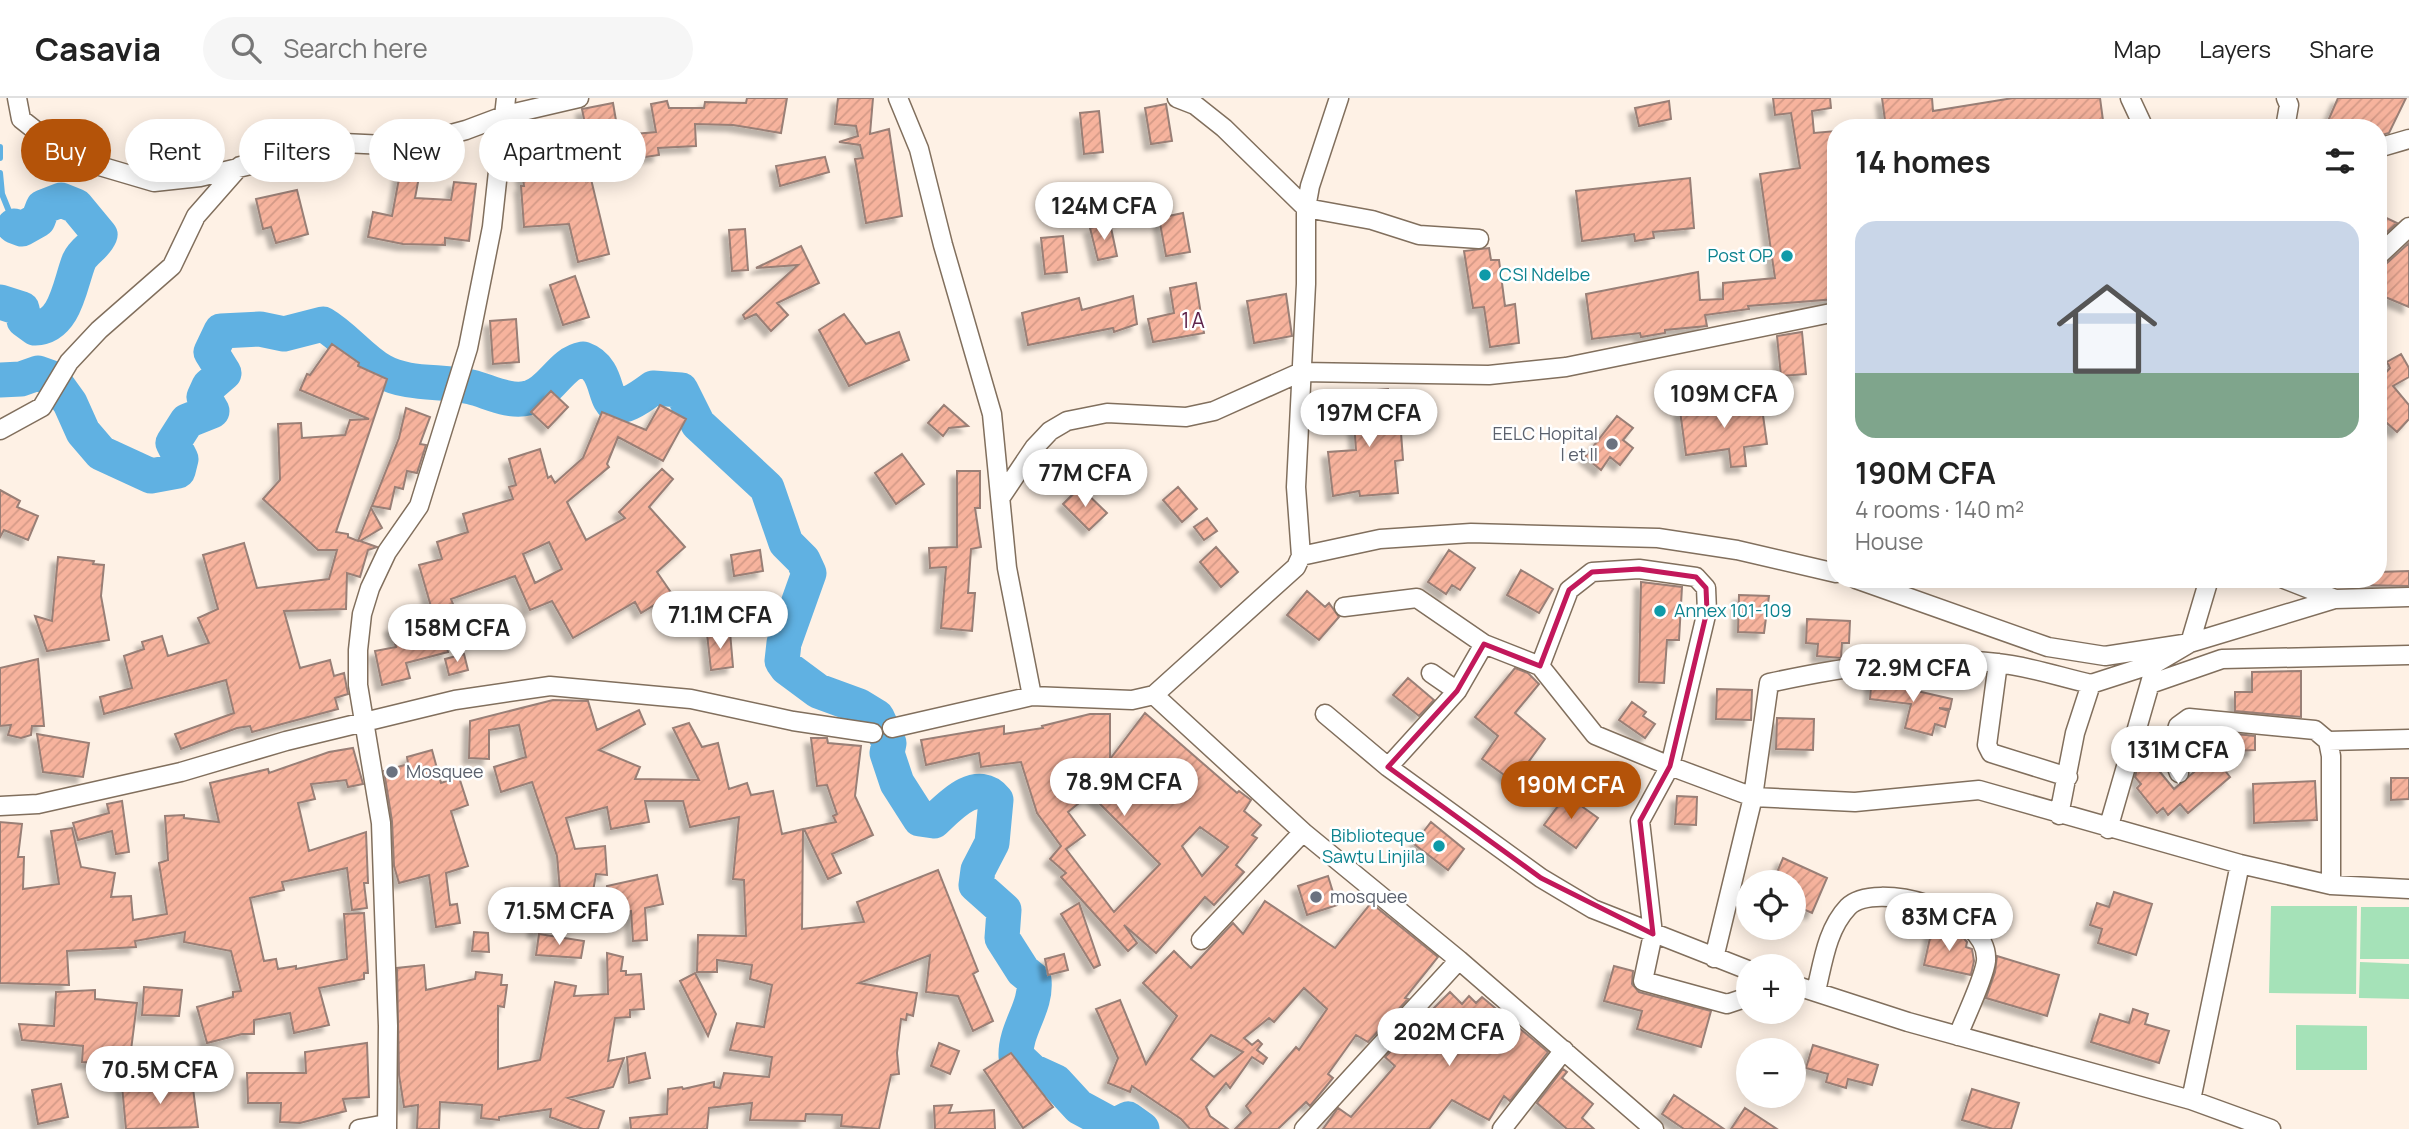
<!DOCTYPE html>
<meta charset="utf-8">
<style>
:root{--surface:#fff;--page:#f6f6f6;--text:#222;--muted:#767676;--line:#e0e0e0;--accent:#b45309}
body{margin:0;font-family:Manrope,sans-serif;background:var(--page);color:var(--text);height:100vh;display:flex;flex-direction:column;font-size:26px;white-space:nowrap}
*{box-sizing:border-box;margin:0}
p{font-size:23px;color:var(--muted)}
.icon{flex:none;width:38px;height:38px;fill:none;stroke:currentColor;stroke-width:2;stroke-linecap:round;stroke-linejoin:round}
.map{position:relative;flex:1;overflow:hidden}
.drawer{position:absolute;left:1827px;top:21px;width:560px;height:469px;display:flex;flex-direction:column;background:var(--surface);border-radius:28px;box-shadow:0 4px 18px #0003}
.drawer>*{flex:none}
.guide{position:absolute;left:21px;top:21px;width:665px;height:63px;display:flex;gap:14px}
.tools{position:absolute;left:1736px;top:772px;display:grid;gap:14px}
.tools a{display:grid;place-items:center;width:70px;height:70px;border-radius:50%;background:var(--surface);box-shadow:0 4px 18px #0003;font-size:35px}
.price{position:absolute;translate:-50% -60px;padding:0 16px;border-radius:24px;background:#fff;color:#222;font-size:23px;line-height:46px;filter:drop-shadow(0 2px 4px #0008)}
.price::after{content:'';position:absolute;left:50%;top:42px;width:21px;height:16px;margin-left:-10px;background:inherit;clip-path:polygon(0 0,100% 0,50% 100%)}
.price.active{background:var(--accent);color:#fff}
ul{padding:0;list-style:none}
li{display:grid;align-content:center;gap:14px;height:371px;padding:0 28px}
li+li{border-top:2px solid var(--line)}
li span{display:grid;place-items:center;height:217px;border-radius:21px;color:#555}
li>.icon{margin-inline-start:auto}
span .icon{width:126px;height:126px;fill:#fffc;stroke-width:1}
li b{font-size:30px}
h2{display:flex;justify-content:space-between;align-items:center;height:84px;padding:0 28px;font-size:30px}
.pill{padding:0 24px;border-radius:32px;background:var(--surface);box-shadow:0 4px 18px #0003;font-size:24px;line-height:63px}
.pill.active{background:var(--accent);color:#fff}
header{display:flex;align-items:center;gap:42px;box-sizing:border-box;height:98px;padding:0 35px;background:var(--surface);border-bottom:2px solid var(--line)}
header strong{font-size:33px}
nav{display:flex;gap:38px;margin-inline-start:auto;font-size:24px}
.search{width:490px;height:63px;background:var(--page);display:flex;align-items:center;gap:18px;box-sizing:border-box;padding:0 24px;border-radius:38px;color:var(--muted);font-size:26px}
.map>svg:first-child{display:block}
.pitch{fill:#a5e2b8}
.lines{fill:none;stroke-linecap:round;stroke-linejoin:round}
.stream{stroke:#60b1e2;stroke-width:6}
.river{stroke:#60b1e2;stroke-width:35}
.building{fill:url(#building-hatch);stroke:#997f76;stroke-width:2;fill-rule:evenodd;filter:url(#shadow)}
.street-casing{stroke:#816f5d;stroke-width:21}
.street{stroke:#fff;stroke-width:18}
.marked{fill:none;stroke:#c2185b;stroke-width:5;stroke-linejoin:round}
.culture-dot{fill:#0f9aa8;stroke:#fff;stroke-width:2.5}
.worship-dot{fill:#6b7280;stroke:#fff;stroke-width:2.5}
.labels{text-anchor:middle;stroke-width:5;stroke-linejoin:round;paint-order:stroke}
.culture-label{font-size:18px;fill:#0d838f;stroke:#fff;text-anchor:end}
.worship-label{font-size:18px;fill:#5b616d;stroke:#fff;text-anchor:start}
.quarter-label{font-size:21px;letter-spacing:2px;fill:#5e244c;stroke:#fff}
</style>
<header>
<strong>Casavia</strong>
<div class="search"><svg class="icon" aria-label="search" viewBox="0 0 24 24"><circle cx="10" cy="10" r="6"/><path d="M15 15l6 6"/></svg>Search here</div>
<nav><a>Map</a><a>Layers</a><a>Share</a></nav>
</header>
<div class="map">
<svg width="2409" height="1031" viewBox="0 0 2409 1031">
<defs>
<pattern id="building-hatch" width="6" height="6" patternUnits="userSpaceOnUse" patternTransform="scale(1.75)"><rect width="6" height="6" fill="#f7b39d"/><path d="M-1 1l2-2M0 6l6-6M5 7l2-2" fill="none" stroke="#d49a87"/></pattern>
<filter id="shadow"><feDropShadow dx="-6" dy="6" stdDeviation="2" flood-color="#0004"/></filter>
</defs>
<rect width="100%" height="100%" fill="#fef1e5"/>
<path class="pitch" d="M2271,808H2357L2356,896L2269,895Z
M2361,809H2409V861H2360Z
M2360,864L2409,866V901L2359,900Z
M2296,927L2367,928V972H2296Z"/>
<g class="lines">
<path class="stream" d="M0,49V60
M0,75L2,96L15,128L0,136"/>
<path class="river" d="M0,204L22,211L24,222L35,230C66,229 70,185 79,163C84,152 95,149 100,137L76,108L61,102L43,109L38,122L22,131L14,128
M0,282L21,281L38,275L52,280L70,305L83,334L101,355L151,378L178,373L181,361L173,345L187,323L212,313L204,299L209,288L224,275L211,254L221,233L260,231L284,236L323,226C345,239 361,261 382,273C408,288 443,282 471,289C488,293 509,305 528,300C551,295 560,265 583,261C622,275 589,338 653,290L681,292L698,326L767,390L786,445L803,462L809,475L784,545L782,563L787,570L818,593L859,608L877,619L889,645L887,655L897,685L920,721L934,723C949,709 977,678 996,702L992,745L978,772L976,787L1004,812L1002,840L1023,873L1034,882C1037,909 1015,931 1016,958L1032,973L1056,984L1079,1009L1114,1028L1128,1021L1142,1031"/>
</g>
<path class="building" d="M747,0H787L781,35L733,27L695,26L696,48L658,50L659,57L638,60L635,36L656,34L651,6L667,3L669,10H704L705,4L746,5Z
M838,0H873L870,36L889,31L902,118L866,125L855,61L863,60L860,47L839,44L858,38L856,28L835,26Z
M1773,0H1830L1831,10L1812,13L1814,35L1836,33V201L1748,208L1749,211L1705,217L1707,228L1665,232V235L1641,239L1640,235L1592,241L1586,196L1698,174L1700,202L1723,201V185L1775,180L1760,76L1800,70L1791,15L1775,17Z
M1882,0H1932L1933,13L2013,0H2100L2104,30H1886Z
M2338,0H2406L2389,35L2378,38V30H2325Z
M1669,3L1671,21L1639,28L1635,10Z
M613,5L619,40L581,47L586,83L591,81L609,156L578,164L569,126L524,129L521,88H524L517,41L586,31L582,11Z
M1166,6L1172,43L1151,46L1145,10Z
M1099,13L1103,54L1084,56L1080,15Z
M403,59L422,63L415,100L451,102L454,84L476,86L469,143L445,140V147L403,146L368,139L373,114L392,118Z
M825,59L829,74L780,88L776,68Z
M1690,80L1694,130L1653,134L1654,140L1635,143L1634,136L1582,143L1576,93Z
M297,92L308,136L276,145L271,129L263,131L256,101Z
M1183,115L1190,154L1166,158L1159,120Z
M2378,116L2397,125L2378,142Z
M1110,125L1117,158L1098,162L1090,130Z
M745,131L748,172L732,173L729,132Z
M1063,138L1067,174L1045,176L1041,140Z
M2409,145V209L2378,196V169L2386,166Z
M801,148L819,185L777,205L788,217L771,233L756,216L745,221L743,217L798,167L756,170Z
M1489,150L1491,162H1499L1505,208L1515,206L1519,245L1490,249L1484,209L1473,210L1464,153Z
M575,178L589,219L563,227L550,187Z
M1196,185L1204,235L1153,244L1148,221L1174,215L1170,190Z
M1286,196L1292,238L1254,245L1247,203Z
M1133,198L1137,226L1114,234L1113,230L1028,247L1022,215L1079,200L1082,212Z
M844,216L866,246L899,234L909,262L849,288L819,232Z
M516,221L519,264L493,266L490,223Z
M1802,234L1806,276L1781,278L1777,238Z
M332,246L359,265L358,268L387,281L336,434L348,436V439L358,443L371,410L382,430L360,443L377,449L368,452L360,479L347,475L346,511L284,513L300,570L330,562L334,578L344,575L348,596L335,600L338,611L252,634L250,628L237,630L181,651L175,636L234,615L226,582L104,616L100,599L132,590L124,558L144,551L142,544L162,538L168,558L209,545L198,520L218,511L203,457L244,445L257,490L329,481L337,452H318L263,401L280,382L278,326L301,325L302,340L345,337L350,322L369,321L300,292L307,276L310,277Z
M2401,256L2409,270V279L2393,288L2409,307V321L2397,334L2378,317V276L2382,279L2390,270L2387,264Z
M1388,291L1390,321H1400L1403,362L1395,363L1398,395L1360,398L1359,393L1333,398L1328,354L1356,352L1352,294Z
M551,293L568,309L548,330L531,314Z
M1761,303L1767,346L1744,349L1746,368L1731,369L1729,351L1686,357L1680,313Z
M660,307L686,321L663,363L618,339L607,366L609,369L567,404L586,442L625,420L619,414L662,371L673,381L649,409L685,449L657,474L672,496L641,515L635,504L573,540L552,503L530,512L515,478L451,501L453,506L432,512L419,467L442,461L437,444L468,434L463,416L513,401L509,389L516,387L509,361L540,351L548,380L551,378L555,385L583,360L602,314L646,332ZM549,444L562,471L535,485L523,456Z
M944,307L968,328L949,330L943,338L928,325Z
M406,310L430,319L420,346L426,347L417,375L407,373L403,391L395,389L390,411L372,408L399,340Z
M1617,318L1633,330L1623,342L1633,350L1620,367L1610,359L1601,372L1585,359Z
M902,356L924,386L896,406L875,375Z
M957,373H980V410H975L981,449L971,451L968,495H975L972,533L941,530L946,469L930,470L929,450L957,449Z
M1080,389L1107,415L1089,432L1063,406Z
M1178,389L1197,411L1182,424L1163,402Z
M0,392L20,403L17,409L38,418L28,442L4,432L0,439Z
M1207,420L1217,433L1204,442L1194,429Z
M1216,449L1238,474L1221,489L1200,464Z
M760,452L763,473L734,478L731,457Z
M1449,452L1475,470L1460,492L1452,487L1446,496L1428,484Z
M58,459L94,463L93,466L104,467L101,498L109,542L47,553L35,518L52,523Z
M1521,472L1553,491L1539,515L1507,497Z
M2409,473V488L2357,487V481H2378V474Z
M1641,484L1682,489L1679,542H1667L1664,585L1639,584Z
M1307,493L1325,509L1329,505L1339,519L1319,542L1287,517Z
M1739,497L1769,498L1764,535L1738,534Z
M437,516L448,554L406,565L410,580L382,587L375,553L396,549L390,529Z
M1807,521L1850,523L1849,545H1842L1841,560L1817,558L1818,546L1806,545Z
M730,534L733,569L711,572L707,536Z
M464,556L468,572L449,577L445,561Z
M38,561L44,628H32L31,637L21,640L8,637L11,627L0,628V570Z
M1515,570L1528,575L1539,586L1515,615L1545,641L1514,684L1482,661L1498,638L1475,619Z
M2301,573V619L2235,613V594H2252V574Z
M1897,576L1895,588L1952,601L1950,611L1939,610L1949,613L1945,629L1935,626L1932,637L1905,630L1911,606L1870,601L1872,578Z
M1408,580L1434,602L1419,618L1393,597Z
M1717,591L1752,592L1751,622L1716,621Z
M553,602L588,603L597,632L639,612L645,626L599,652L640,669L635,681L699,682L673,630L689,625L702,649L718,645L729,691L747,685L751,697L773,693L782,736L803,731L802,831L864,824L857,804L938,772L978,873L973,876L993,923L973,933L958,898L926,894L930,857L859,885L917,895L913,918L907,916L906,922L901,921L897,955L899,976L891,977L879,1031L841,1028L842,1017L806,1016L805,1023L750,1022L752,1005L709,1010L707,1031H631L630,1020L667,1016L668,991L682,989L683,991L714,984V989L720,990L724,975L769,979L772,959L730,952L737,925L764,929L772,887L750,881L752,867L717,862V874H697L698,837L746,838L744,782L733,781L739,719L690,729L683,703H645L649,724L611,731L607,709L566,720L575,751L605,748L607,777L596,776L588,822L534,834L535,805H561L557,758L532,684L501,694L494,669L526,659L519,627L489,632V661L469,660L470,623Z
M1632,604L1646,614L1643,618L1655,626L1645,640L1619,622Z
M1145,615L1237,695L1239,693L1251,702L1244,713L1261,727L1252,737L1257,740L1236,767L1244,774L1214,807L1205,799L1156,855L1124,827L1137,845L1128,853L1061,779L1066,775L1050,761L1061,748L1037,715L1021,664L981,669L979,655L926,667L921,642L1004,628V636L1043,630L1042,628L1090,616H1110V661ZM1090,696L1160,766L1114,814L1066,751L1085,737L1068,714ZM1200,729L1228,749L1202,778L1182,748Z
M1777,620L1814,621L1813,652L1776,651Z
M37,636L89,645L83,679L43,674Z
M2236,636L2255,638V652L2236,653Z
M811,640H827L828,645L861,648L855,698L873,737L832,756L841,775L828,781L804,731L836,724L833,718L837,716L827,687L817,688Z
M353,650L363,686L348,689L346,682L311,686L315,701L298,705L309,753L366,734L368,785H364L367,810L352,812L347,770L282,784L284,792L250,800L264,863L276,861L278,871L296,868V871L347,861L344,816L364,815L368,875H364V881L319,890L329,927L294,935L290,915L254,922V936H242L207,945L197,909L233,899V894L241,893L231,853L184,844L185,834L135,843L136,849L67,853L69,887L0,885V724L22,726L18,759H24L23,791L59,786L51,733L72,730L81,769L115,775L111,799L131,798L133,822L167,816L159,765L168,762L165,718L184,717V720L219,724L210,685L268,671L269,675L329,654Z
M432,652L441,685L459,679L468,707L451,713L468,768L446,775L450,807L457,806L460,825L436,829L429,777L399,785L394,768L392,723L384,673L408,666L407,659Z
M2146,657L2174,691L2201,668L2204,671L2216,661L2230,679L2188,715L2180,706L2168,717L2163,710L2157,715L2137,690L2141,686L2135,679L2139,663Z
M2391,680H2409V701L2391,702Z
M2315,683L2317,722L2254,725L2253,686Z
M1566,697L1598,720L1576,750L1544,727Z
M1677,698L1697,699L1696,727L1675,726Z
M122,703L129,754L116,756L112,733L78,742L73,725L109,715L107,706Z
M1431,724L1464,751L1448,772L1414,746Z
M1783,760L1827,780L1812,815L1794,807V784H1773Z
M657,777L663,806L645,810L647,842L633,843L631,813L607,818V788Z
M1328,778L1337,807L1307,817L1298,788Z
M2114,794L2152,806L2136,857L2098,845L2102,831L2090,827L2097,805L2109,809Z
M1265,803L1335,850L1371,805L1438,859L1405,900L1408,901L1368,944L1356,937L1328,976L1333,980L1310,1008L1306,1004L1278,1031H1235L1251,1015L1246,1008L1296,949L1299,952L1327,911L1304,890L1274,924L1269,920L1244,940L1252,947L1258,942L1262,946L1257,952L1267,960L1263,966L1252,959L1230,990L1226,985L1206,1009L1210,1018L1228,1031H1190L1181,1021L1132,988L1130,994L1108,985L1118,960L1096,911L1120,902L1146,966L1177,918L1143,885L1174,853L1191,870L1233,825L1243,836ZM1211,937L1243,954L1214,979L1191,961Z
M1079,805L1100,867L1094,870L1061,816Z
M1932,831L1962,838L1967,844L1966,849L1972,851L1974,863L1971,877L1924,867Z
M474,834L488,835L489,854L472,853Z
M539,836L584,843L581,860L536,857Z
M607,855L623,859L621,873H626V877L641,876L644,911L630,912V919L615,920L608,963L624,960L613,989L568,1000L604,1013L598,1031H583L550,1019L551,1011L499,1019V1022L481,1020L482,1007L440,1004L439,1031H417L418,1007L404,1009L399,977L397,870L424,867L426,892L475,881L476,874L502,877L501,887H507L504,909L498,908V971L540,962L555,884L576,888L574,898L608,896Z
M1064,856L1068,872L1048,877L1045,861Z
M1997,858L2059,877L2047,918L1986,900L1995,874Z
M1614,868L1633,873L1632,886L1639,894L1711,913L1701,949L1637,931L1642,913L1604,903Z
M695,875L716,916L708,938L680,883Z
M144,889L182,892L179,918L142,917Z
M95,892V901L137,905L130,960L106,957V966L82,964L83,948L22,942L19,926L54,928L56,894Z
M1450,894L1462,906L1469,898L1476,905L1482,899L1548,954L1510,1003L1504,998L1489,1022L1452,1002L1429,1031H1323L1338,1010L1351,1019L1395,968L1385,959Z
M2133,911L2148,916L2145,926L2169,933L2159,965L2091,944L2100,916L2129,925Z
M367,945L369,999L343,1001L346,1013L300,1025L280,1024L281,1005H248L247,975H306L305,954Z
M939,945L959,953L950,976L931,968Z
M1813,947L1878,967L1872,987L1848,981L1846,990L1826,984L1828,976L1806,970Z
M645,955L650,980L629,985L627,959Z
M1011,955L1053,1009L1023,1030L984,972Z
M1563,971L1567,974L1562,980L1593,1006L1582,1020L1594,1031H1567L1537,1005Z
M192,983L198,1029L126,1031L122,988Z
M61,986L68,1019L38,1026L32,992Z
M1972,991L2019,1005L2011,1031H1993L1962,1022Z
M1674,997L1724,1031H1684L1662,1016Z
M952,1007L949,1015L994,1012L995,1031H935L934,1008Z
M1745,1010L1777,1031H1731Z"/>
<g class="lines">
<g class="street-casing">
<path id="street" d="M17,0L21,21L69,59L154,84L200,79L343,45L407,48L466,32L506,17L579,0
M898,0L919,51L943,147L992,316L1007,470L1032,598
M1177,0L1195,7L1224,30L1306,110L1372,122L1419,137L1479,141
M2130,0L2144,30
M2285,30L2289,7L2286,0
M2378,50L2409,41
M2378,158L2409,129
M0,332L42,309L69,264L99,232L172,168L196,118L240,68
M1001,399L1034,350L1050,333L1067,323L1107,315L1186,319L1214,313L1301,274L1489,277L1566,269L1836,214
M1301,458L1296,389L1306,186V110L1310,88L1339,0
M1856,481L2048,549L2105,558L2190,545L2335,501L2409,499
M2284,481L2335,501
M1344,509L1417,500L1484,546
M1998,565L1987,647L1991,655L2068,679
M1431,575L1457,593L1484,546L1540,568
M2150,586L2222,561L2409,557
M1154,597L1303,734L1459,862L1654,1031
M1325,616L1388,669L1541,780L1593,811L1748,872
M892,630L1032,598L1132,602L1154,597L1296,469L1301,458L1380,441L1471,435L1658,440L1737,452L1836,475
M2328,643L2409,641
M1388,669L1457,593
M2179,675L2171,654L2178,628L2189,620L2315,632L2328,643L2331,658V787
M0,708L38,706L181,674L286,643L455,602L550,588L691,601L793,623L873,635
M2059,717L2075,635L2091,586L2156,565L2190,545L2209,481
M2108,731L2153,575
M1201,842L1303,734
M1714,860L1753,699L1855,704L1979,692L2240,766L2331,787L2409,791
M1794,887L1908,924L2191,1002L2271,1031
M1816,893C1823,864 1827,831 1848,809C1874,782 1990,812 1986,863C1984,881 1965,919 1958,938
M1748,899L1727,906L1643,883L1653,836L1640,723L1670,668L1595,637L1540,568L1569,492L1592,474L1639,471L1696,479L1706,490L1707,513L1670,668L1753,699L1769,585C1843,569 1922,556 1997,565C2028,568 2060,579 2091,586
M2191,1002L2240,766
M359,1031L386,1026
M387,1031L388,928L381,725L358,587V552L362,516L370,490L387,454L419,408L468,250L492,129L506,0
M1304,1031L1459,862
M1502,1031L1564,952"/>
</g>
<use href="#street" class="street"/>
</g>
<path class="marked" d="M1639,471L1696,479L1706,490L1707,513L1670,668L1640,723L1653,836L1541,780L1388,669L1457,593L1484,546L1540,568L1569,492L1592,474Z"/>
<g class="culture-dot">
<circle cx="1787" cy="158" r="7"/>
<circle cx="1485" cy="177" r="7"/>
<circle cx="1660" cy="513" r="7"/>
<circle cx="1439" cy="748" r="7"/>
</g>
<g class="worship-dot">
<circle cx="1612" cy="346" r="7"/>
<circle cx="392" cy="674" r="7"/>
<circle cx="1316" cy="799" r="7"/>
</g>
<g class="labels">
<g class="culture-label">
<text x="1773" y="164">Post OP</text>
<text x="1499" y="183" text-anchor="start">CSI Ndelbe</text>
<text x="1674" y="519" text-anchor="start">Annex 101-109</text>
<text x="1425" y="744">Biblioteque<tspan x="1425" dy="21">Sawtu Linjila</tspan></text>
</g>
<g class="worship-label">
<text x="1598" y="342" text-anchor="end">EELC Hopital<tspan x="1598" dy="21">I et II</tspan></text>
<text x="406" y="680">Mosquee</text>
<text x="1330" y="805">mosquee</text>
</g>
<g class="quarter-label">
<text x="1194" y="230">1A</text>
</g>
</g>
</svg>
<div class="tools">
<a><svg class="icon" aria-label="locate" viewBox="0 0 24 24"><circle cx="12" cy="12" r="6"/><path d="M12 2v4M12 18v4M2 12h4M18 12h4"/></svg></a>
<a>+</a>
<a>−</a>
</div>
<b class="price" style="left:1104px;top:144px">124M CFA</b>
<b class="price" style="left:1724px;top:332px">109M CFA</b>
<b class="price" style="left:1369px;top:351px">197M CFA</b>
<b class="price" style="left:1085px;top:411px">77M CFA</b>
<b class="price" style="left:720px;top:553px">71.1M CFA</b>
<b class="price" style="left:457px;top:566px">158M CFA</b>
<b class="price" style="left:1913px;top:606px">72.9M CFA</b>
<b class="price" style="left:2178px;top:688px">131M CFA</b>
<b class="price" style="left:1124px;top:720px">78.9M CFA</b>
<b class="price active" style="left:1571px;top:723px">190M CFA</b>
<b class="price" style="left:559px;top:849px">71.5M CFA</b>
<b class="price" style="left:1949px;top:855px">83M CFA</b>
<b class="price" style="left:1449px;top:970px">202M CFA</b>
<b class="price" style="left:160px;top:1008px">70.5M CFA</b>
<div class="guide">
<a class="pill active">Buy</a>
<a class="pill">Rent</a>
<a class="pill">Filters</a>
<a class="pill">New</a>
<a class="pill">Apartment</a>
</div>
<section class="drawer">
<h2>14 homes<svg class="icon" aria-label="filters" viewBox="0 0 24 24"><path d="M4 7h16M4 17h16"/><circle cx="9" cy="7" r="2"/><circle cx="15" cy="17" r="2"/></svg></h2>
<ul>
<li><span style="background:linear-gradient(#c9d6e8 70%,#7fa58c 0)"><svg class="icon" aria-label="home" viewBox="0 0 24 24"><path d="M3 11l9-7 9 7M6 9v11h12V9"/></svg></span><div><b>190M CFA</b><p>4 rooms · 140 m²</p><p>House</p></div></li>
</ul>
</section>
</div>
